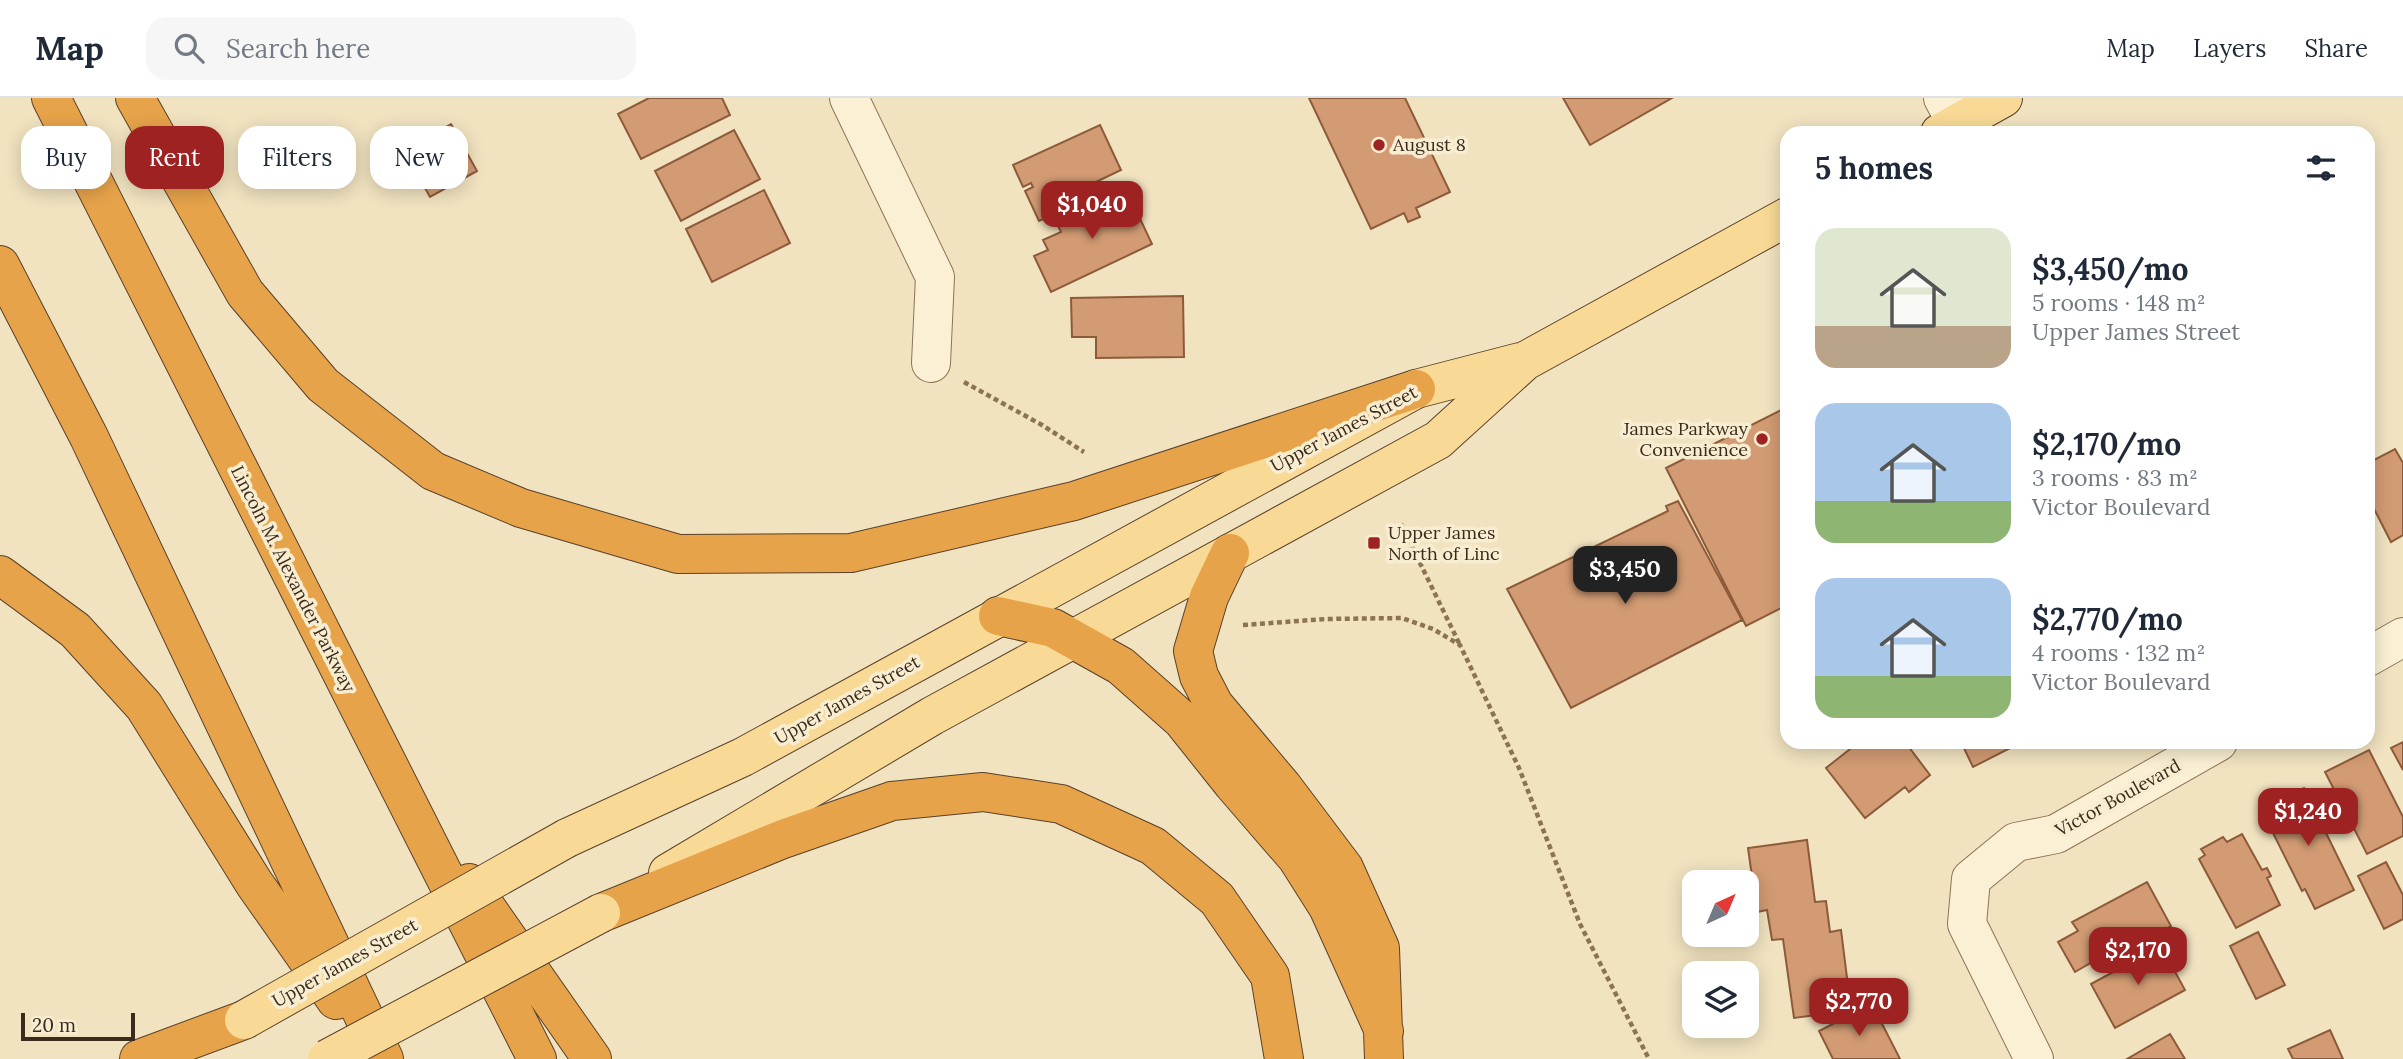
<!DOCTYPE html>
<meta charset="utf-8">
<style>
:root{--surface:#fff;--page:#f6f6f7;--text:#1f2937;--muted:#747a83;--line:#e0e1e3;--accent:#9f2222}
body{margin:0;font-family:Lora,serif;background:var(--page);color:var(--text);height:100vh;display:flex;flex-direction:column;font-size:26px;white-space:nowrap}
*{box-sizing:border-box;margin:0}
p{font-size:23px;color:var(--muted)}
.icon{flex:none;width:38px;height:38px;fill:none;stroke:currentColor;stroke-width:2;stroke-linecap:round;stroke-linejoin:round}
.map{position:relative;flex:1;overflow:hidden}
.panel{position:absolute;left:1780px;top:28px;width:595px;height:623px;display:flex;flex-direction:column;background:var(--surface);border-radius:21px;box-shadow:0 4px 18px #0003}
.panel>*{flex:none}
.banner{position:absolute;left:21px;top:28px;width:665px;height:63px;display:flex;gap:14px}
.needle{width:46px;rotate:44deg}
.tools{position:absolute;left:1682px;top:772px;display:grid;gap:14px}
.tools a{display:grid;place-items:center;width:77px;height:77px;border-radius:14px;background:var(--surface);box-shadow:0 4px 18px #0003;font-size:35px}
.scale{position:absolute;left:21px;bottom:18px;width:114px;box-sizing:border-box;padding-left:7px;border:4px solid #3a2b1c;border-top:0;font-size:19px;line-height:24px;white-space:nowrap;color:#3a2b1c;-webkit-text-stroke:5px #f8edd0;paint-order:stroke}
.price{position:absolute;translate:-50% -60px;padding:0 16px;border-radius:14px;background:var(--accent);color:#fff;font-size:23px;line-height:46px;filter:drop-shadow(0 2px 4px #0008)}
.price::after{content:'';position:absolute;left:50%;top:42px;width:21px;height:16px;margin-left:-10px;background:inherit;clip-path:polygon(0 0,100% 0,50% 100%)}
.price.active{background:#222;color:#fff}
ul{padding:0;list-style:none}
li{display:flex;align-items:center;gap:21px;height:175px;padding:0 35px}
li span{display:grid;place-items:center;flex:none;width:196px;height:140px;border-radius:21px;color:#555}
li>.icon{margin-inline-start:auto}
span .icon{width:84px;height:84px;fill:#fffc;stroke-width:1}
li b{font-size:30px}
h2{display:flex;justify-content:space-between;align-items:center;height:84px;padding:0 35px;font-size:30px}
.tag{padding:0 24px;border-radius:21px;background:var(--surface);box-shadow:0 4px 18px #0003;font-size:24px;line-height:63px}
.tag.active{background:var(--accent);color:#fff}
header{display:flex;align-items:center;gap:42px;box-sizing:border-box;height:98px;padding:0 35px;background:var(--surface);border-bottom:2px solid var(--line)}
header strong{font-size:33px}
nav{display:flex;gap:38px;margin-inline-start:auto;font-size:24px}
.search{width:490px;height:63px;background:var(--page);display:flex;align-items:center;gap:18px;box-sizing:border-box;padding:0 24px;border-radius:21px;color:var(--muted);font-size:26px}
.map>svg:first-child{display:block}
.building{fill:#d29b73;stroke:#8d5b3a;stroke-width:2}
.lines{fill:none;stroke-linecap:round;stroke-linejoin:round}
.minor-casing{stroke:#8c7356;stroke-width:40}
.major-casing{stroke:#59412b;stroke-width:40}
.highway-casing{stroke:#59412b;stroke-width:40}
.path{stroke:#8c7356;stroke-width:4.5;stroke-dasharray:5 3.5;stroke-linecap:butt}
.minor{stroke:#fbf0d4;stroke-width:38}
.major{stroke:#f8d995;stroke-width:38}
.highway{stroke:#e7a34a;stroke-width:38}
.major-bridge-casing{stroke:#59412b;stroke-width:40;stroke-linecap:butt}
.major-bridge{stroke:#f8d995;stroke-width:38}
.poi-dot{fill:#9f2222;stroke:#f8edd0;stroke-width:2.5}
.labels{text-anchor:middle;stroke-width:7;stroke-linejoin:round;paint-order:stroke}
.poi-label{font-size:18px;fill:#3a2b1c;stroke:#f8edd0;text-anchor:start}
.street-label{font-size:18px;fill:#3a2b1c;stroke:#f8edd0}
</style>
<header>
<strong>Map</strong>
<div class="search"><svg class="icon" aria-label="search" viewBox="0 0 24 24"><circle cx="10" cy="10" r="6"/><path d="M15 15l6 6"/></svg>Search here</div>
<nav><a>Map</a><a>Layers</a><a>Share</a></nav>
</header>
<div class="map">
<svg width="2403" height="961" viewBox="0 0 2403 961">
<rect width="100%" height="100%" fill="#f1e3c0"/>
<path class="building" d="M649,0H722L730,17L641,61L618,16Z
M1309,0H1405L1450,94L1416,110L1420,119L1408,124L1404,115L1371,131Z
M1563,0H1672L1590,47Z
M451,26L477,73L430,99L404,53Z
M1100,27L1121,72L1075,94L1079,105L1039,123L1025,93L1033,89L1031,85L1023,89L1013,67Z
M734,32L760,81L681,123L655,73Z
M1126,91L1152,146L1051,194L1034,158L1048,152L1043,142L1061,134L1056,124Z
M764,92L790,145L712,184L686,131Z
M1183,198L1184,259L1096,260V239H1072L1071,200Z
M1787,309V507L1746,528L1666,370Z
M2395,351L2403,365V437L2391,444L2368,399V365Z
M1678,403L1742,522L1571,610L1507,491L1668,413L1666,408Z
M1859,644H1905L1930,677L1909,694L1905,689L1865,720L1826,670Z
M1961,644H2017L2018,646L1973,669Z
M2403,644V672L2391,650Z
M2369,652L2403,719V738L2367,756L2325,674Z
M2304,690L2354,792L2315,811L2305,791L2302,793L2261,711Z
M2242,736L2262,772L2267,770L2271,778L2267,780L2280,807L2236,830L2199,761L2205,757L2201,751L2223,739L2227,744Z
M1807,742L1815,804L1826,803L1830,834L1841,832L1849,896L1822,900L1824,916L1794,920L1783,841L1772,842L1767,812L1757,814L1748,750Z
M2386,764L2403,797V821L2384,831L2358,778Z
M2147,784L2171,828L2097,869L2094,863L2075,874L2058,844L2078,833L2072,824Z
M2258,834L2285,887L2256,901L2230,848Z
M2161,848L2185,892L2115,930L2091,886Z
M1872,906L1900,961H1833L1819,933Z
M2330,932L2343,961H2293L2288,951Z
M2170,936L2185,961H2127Z"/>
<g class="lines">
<g class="minor-casing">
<path id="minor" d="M849,0L935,179L931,265
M1943,0L1957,26
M2368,559L2403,539
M2034,961L1967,826L1971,781L2016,744L2056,736L2218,644"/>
</g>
<g class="major-casing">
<path id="major" d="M1940,35L2003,0
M567,740L743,659L1416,291L1520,264
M668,775L932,618L1438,342L1525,263L1787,119"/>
</g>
<g class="highway-casing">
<path id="highway" d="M51,0L537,961
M135,0L245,195L323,287L433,373L521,410L678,456L851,455L1074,403L1416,291
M0,167L89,339L384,961
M1230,455L1209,499L1193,553L1199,578L1214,607L1283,689L1344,770L1380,850L1384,961
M0,477L75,532L144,608L254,785L336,902
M998,518L1053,530L1121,568L1182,622L1233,686L1297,760L1328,809L1384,933
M469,785L592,961
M601,815L783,741L892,703L983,694L1061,706L1153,748L1217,801L1270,878L1284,961
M139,961L244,922"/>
</g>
<path class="path" d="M964,284L1042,327L1084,354
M1401,426L1459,545
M1243,527L1326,521L1402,520L1433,531L1460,547L1519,670L1580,826L1649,961"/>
<use href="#minor" class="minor"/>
<use href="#major" class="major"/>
<use href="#highway" class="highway"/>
<g class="major-bridge-casing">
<path id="major-bridge" d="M244,922L567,740
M327,961L601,815"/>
</g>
<use href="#major-bridge" class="major-bridge"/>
</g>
<g class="poi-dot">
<circle cx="1379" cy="47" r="7"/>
<circle cx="1762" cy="341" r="7"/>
<rect x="1367" y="438" width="14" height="14" rx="3.5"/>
</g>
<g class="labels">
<g class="poi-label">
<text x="1393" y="53">August 8</text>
<text x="1748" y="337" text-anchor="end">James Parkway<tspan x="1748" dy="21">Convenience</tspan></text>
<text x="1388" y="441">Upper James<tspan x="1388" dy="21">North of Linc</tspan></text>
</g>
<g class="street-label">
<text transform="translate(1344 331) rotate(-28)" y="6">Upper James Street</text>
<text transform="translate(293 481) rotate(63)" y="6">Lincoln M. Alexander Parkway</text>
<text transform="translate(847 602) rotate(-29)" y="6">Upper James Street</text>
<text transform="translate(2118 700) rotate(-29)" y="6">Victor Boulevard</text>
<text transform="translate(345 865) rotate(-29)" y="6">Upper James Street</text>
</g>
</g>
</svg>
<div class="tools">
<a><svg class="needle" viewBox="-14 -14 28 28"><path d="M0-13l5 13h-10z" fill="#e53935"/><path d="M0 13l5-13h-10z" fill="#747a83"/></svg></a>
<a><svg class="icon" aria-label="layers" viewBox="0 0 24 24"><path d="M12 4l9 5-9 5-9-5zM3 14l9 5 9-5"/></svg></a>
</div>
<div class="scale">20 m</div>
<b class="price" style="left:1092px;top:143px">$1,040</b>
<b class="price active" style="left:1625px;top:508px">$3,450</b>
<b class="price" style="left:2308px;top:750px">$1,240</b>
<b class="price" style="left:2138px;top:889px">$2,170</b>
<b class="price" style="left:1859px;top:940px">$2,770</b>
<div class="banner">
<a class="tag">Buy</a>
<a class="tag active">Rent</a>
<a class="tag">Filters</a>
<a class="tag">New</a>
</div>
<section class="panel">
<h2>5 homes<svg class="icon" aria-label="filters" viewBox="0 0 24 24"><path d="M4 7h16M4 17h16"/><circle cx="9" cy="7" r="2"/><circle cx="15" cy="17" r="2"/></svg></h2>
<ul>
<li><span style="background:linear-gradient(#dfe7d0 70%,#b9a48a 0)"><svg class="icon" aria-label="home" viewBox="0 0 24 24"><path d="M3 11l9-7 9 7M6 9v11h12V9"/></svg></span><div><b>$3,450/mo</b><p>5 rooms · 148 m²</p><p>Upper James Street</p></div></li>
<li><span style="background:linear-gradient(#a9c7e8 70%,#8fb573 0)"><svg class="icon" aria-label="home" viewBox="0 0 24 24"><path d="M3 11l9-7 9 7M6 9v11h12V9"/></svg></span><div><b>$2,170/mo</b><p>3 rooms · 83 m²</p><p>Victor Boulevard</p></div></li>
<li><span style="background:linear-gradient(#a9c7e8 70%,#8fb573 0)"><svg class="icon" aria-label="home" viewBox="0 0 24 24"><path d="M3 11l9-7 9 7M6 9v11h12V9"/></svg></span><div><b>$2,770/mo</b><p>4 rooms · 132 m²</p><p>Victor Boulevard</p></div></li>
</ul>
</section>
</div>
